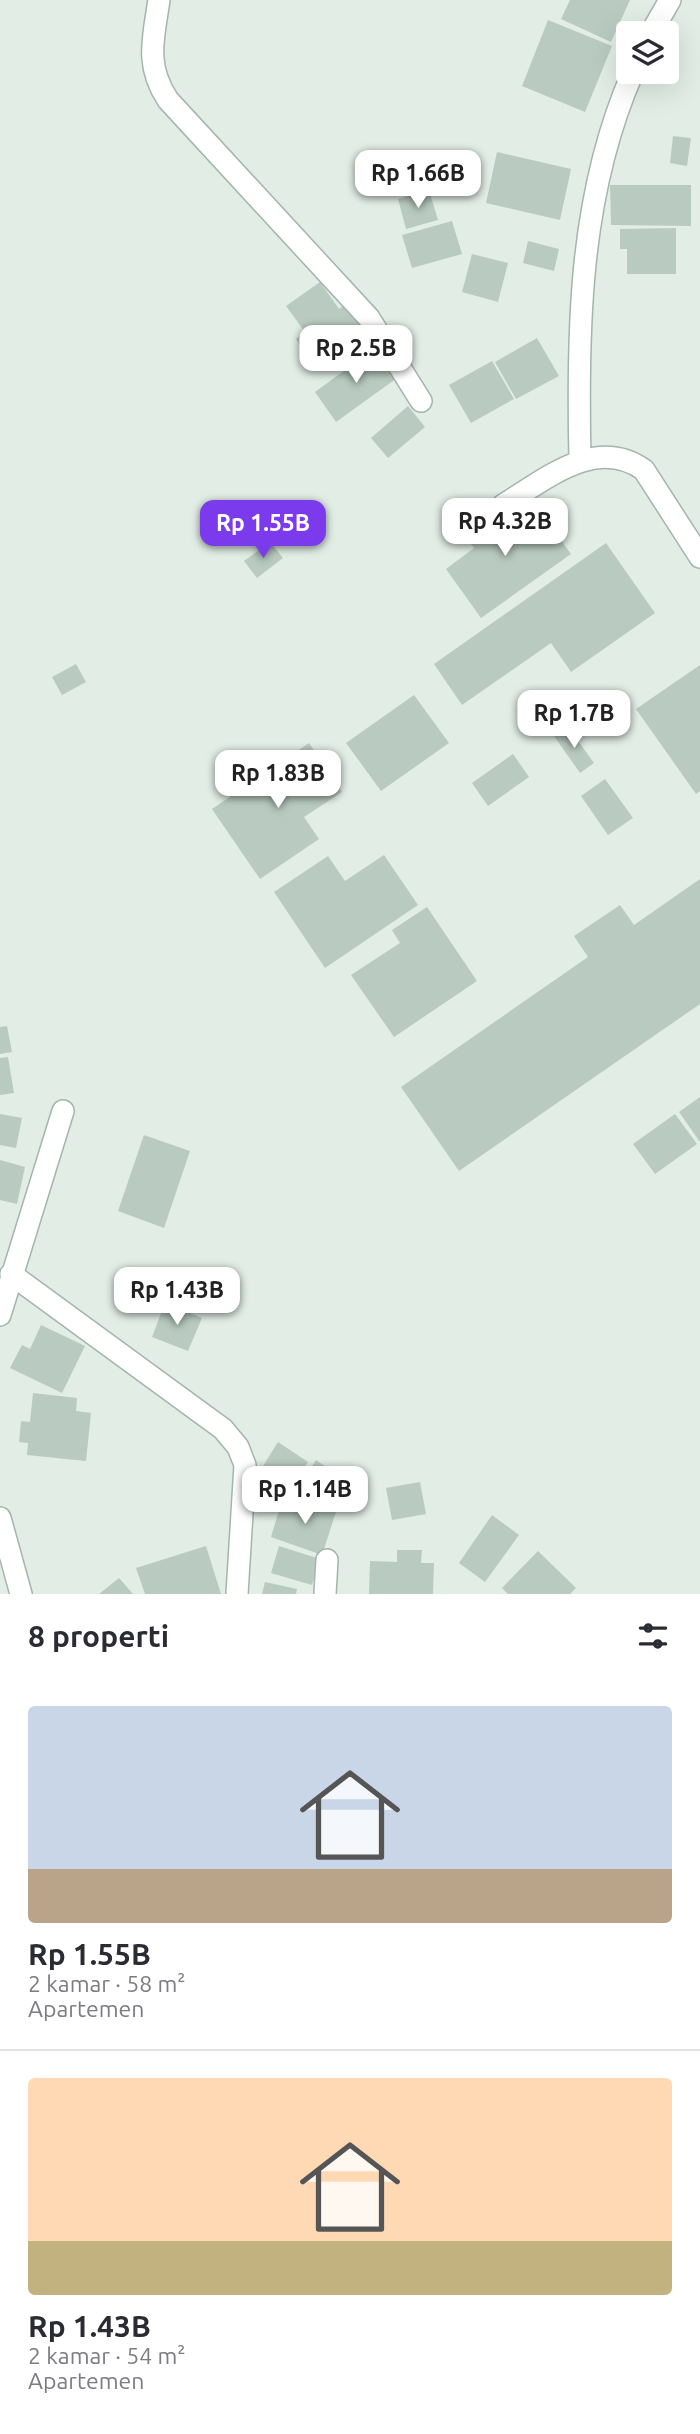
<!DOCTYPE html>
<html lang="id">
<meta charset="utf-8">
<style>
:root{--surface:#fff;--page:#f2f2f3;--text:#2b2b33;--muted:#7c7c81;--line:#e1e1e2;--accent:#7c3aed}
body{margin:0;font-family:Ubuntu,sans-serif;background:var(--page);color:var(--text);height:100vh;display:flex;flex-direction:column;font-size:26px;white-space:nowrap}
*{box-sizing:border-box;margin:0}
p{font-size:23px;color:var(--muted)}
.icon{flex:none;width:38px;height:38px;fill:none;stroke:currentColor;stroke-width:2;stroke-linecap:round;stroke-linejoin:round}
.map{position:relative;height:1594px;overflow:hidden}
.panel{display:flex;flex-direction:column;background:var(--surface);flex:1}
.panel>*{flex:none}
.controls{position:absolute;left:616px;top:21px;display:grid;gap:14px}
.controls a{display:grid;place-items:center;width:63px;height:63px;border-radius:7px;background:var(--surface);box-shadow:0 7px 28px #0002;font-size:35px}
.price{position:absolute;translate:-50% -60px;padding:0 16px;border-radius:14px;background:#fff;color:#222;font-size:23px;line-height:46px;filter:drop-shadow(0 2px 4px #0008)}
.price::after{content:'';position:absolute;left:50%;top:42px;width:21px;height:16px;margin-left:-10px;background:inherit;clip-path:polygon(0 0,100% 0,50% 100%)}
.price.current{background:var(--accent);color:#fff}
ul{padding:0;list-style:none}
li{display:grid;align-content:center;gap:14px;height:371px;padding:0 28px}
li+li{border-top:2px solid var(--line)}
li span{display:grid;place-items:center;height:217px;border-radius:7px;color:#555}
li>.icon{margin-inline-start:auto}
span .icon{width:126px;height:126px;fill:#fffc;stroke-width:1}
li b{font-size:30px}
h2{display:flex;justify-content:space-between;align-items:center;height:84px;padding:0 28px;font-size:30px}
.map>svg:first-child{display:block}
.building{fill:#b9cbc0}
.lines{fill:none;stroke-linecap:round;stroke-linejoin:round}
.minor-casing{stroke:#a3b6ab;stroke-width:24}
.minor{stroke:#fff;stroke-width:21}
</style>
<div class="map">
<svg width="700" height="1594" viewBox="0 0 700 1594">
<rect width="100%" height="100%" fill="#e1ede5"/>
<path class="building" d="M570,0H630L611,42L561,19Z
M548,20L612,46L585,112L522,86Z
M673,136L691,138L687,166L670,163Z
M497,152L571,169L560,220L486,203Z
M610,185H691V226L611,225Z
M429,190L438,220L406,229L398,199Z
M452,221L462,254L412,268L402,235Z
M676,228V274H627V249H620V229Z
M528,241L559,249L554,271L523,263Z
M472,254L508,263L498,302L462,292Z
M320,282L339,309L346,304L363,328L313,363L296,339L305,332L286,306Z
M537,338L559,376L516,399L495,362Z
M375,348L397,378L336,422L315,392Z
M492,361L514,399L471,423L449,385Z
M408,406L425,427L388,458L371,438Z
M536,505L571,554L481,618L446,569L474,548L460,528L488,509L502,529Z
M270,542L283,558L257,578L244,561Z
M606,543L655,613L571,672L551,643L462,705L434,664Z
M76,664L86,682L62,695L52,677Z
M700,665V791L696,794L636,709Z
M414,695L449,743L381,791L346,743Z
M568,727L594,763L580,773L554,736Z
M309,743L342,792L304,817L319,839L260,879L212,809Z
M513,754L529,777L488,806L472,783Z
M605,779L633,818L608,835L581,796Z
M384,855L418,905L325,968L274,892L328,856L345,881Z
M700,879V1004L459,1171L401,1087L588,957L574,936L620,905L634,925Z
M427,907L477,981L394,1037L351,975L400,943L392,930Z
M7,1026L12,1052L0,1054V1027Z
M8,1057L14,1093L0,1095V1058Z
M700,1097V1142L679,1112Z
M0,1114L22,1118L16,1148L0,1145Z
M675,1114L697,1144L655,1174L633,1144Z
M144,1135L190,1151L164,1228L118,1211Z
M0,1160L25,1167L17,1204L0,1200Z
M165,1303L202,1318L188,1351L152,1337Z
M41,1325L85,1346L62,1393L10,1368L22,1345L30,1349Z
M33,1393L77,1398L76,1411L91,1413L86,1461L27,1455L28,1443L19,1442L21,1421L30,1422Z
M278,1442L308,1462L293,1486L263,1466Z
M316,1460L338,1475L319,1505L297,1490Z
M420,1482L426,1514L392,1520L386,1488Z
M298,1499L336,1512L322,1555L271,1537L280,1507L294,1511Z
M492,1515L519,1535L485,1582L459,1563Z
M206,1546L221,1594H145L136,1568Z
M279,1546L320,1559L312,1585L271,1573Z
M397,1550H422L421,1563H434L433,1594H369L370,1561L397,1562Z
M538,1551L576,1588L570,1594H508L502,1588Z
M119,1578L133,1594H99Z
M265,1582L297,1589L296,1594H262Z"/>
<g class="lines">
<g class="minor-casing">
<path id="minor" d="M159,0C153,40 145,65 168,100L369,318L421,401
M651,33L670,0
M580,460C577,329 579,194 633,72
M503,505C545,480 596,435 644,470L700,557
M11,1274L223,1429L238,1447L245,1465L237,1594
M0,1315L63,1111
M0,1518L21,1594
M325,1594L327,1560"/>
</g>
<use href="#minor" class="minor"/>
</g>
</svg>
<div class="controls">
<a><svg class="icon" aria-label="layers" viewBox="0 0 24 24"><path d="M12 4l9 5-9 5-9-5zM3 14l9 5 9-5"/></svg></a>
</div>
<b class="price" style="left:418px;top:210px">Rp 1.66B</b>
<b class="price" style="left:356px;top:385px">Rp 2.5B</b>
<b class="price" style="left:505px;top:558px">Rp 4.32B</b>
<b class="price current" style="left:263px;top:560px">Rp 1.55B</b>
<b class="price" style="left:574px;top:750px">Rp 1.7B</b>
<b class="price" style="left:278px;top:810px">Rp 1.83B</b>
<b class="price" style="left:177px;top:1327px">Rp 1.43B</b>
<b class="price" style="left:305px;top:1526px">Rp 1.14B</b>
</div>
<section class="panel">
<h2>8 properti<svg class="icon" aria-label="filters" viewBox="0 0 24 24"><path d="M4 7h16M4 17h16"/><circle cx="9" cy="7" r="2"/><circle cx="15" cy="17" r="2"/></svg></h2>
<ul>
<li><span style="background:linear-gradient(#c9d6e8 75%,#b9a48a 0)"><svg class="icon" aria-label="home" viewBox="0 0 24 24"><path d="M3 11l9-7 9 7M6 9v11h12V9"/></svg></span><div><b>Rp 1.55B</b><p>2 kamar · 58 m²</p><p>Apartemen</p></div></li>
<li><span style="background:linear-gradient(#ffd9b3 75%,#c2b280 0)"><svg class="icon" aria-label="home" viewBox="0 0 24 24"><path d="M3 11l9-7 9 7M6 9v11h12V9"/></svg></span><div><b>Rp 1.43B</b><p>2 kamar · 54 m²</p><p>Apartemen</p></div></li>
</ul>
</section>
